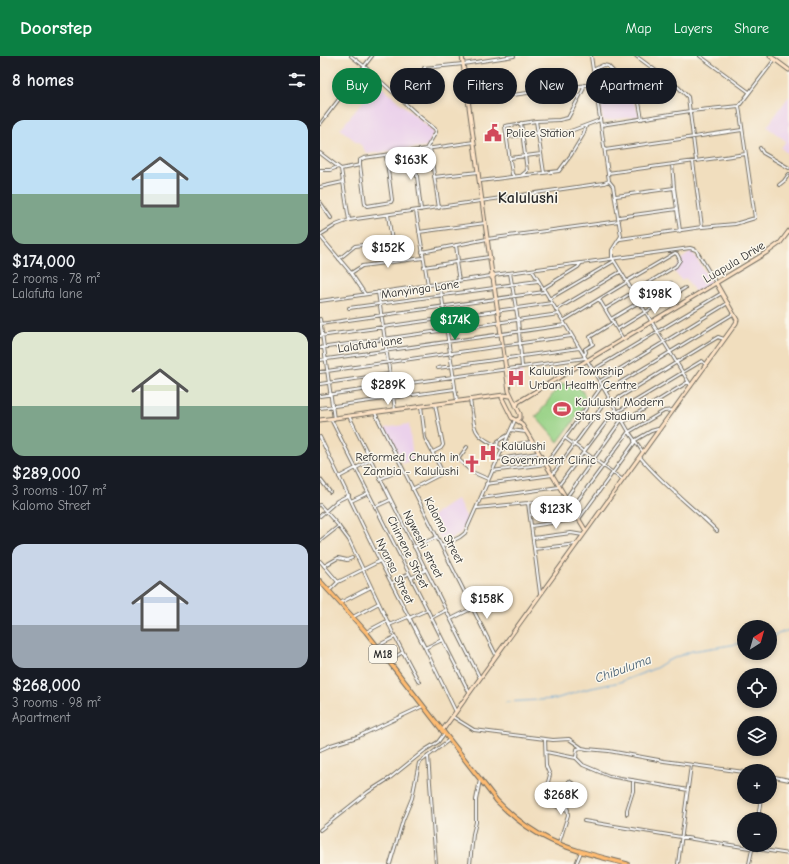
<!DOCTYPE html>
<meta charset="utf-8">
<style>
:root{--surface:#171b24;--page:#242831;--text:#f1f3f6;--muted:#9ea1a6;--accent:#0b8043}
body{margin:0;font-family:"Comic Neue",sans-serif;background:var(--page);color:var(--text);height:100vh;display:flex;flex-direction:column;font-size:15px;white-space:nowrap}
*{box-sizing:border-box;margin:0}
p{font-size:13px;color:var(--muted)}
.icon{flex:none;width:22px;height:22px;fill:none;stroke:currentColor;stroke-width:2;stroke-linecap:round;stroke-linejoin:round}
.map{position:relative;flex:1;overflow:hidden}
.panel{display:flex;flex-direction:column;background:var(--surface);width:320px}
.panel>*{flex:none}
.top-card{position:absolute;left:12px;top:12px;width:380px;height:36px;display:flex;gap:8px}
.needle{width:26px;rotate:37deg}
.buttons{position:absolute;left:417px;top:564px;display:grid;gap:8px}
.buttons a{display:grid;place-items:center;width:40px;height:40px;border-radius:50%;background:var(--surface);box-shadow:0 2px 6px #0003;font-size:20px}
.price{position:absolute;translate:-50% -34px;padding:0 9px;border-radius:14px;background:#fff;color:#222;font-size:13px;line-height:26px;filter:drop-shadow(0 1px 2px #0008)}
.price::after{content:'';position:absolute;left:50%;top:24px;width:12px;height:9px;margin-left:-6px;background:inherit;clip-path:polygon(0 0,100% 0,50% 100%)}
.price.current{background:var(--accent);color:#fff}
ul{padding:0;list-style:none}
li{display:grid;align-content:center;gap:8px;height:212px;padding:0 12px}
li span{display:grid;place-items:center;height:124px;border-radius:12px;color:#555}
li>.icon{margin-inline-start:auto}
span .icon{width:72px;height:72px;fill:#fffc;stroke-width:1}
li b{font-size:17px}
h2{display:flex;justify-content:space-between;align-items:center;height:48px;padding:0 12px;font-size:17px}
.pill{padding:0 14px;border-radius:18px;background:var(--surface);box-shadow:0 2px 6px #0003;font-size:14px;line-height:36px}
.pill.current{background:var(--accent);color:#fff}
header{display:flex;align-items:center;gap:24px;box-sizing:border-box;height:56px;padding:0 20px;background:var(--accent);color:#fff}
header strong{font-size:19px}
nav{display:flex;gap:22px;margin-inline-start:auto;font-size:14px}
main{display:flex;flex:1;min-height:0}
.map>svg:first-child{display:block}
.built{fill:#ebd1eb}
.green{fill:#98d286;stroke:#627e58}
.lines{fill:none;stroke-linecap:round;stroke-linejoin:round}
.stream{stroke:#62a3d5;stroke-width:1}
.street-casing{stroke:#706a5e;stroke-width:4}
.secondary-casing{stroke:#706a5e;stroke-width:5}
.primary-casing{stroke:#706a5e;stroke-width:5.5}
.street{stroke:#fff;stroke-width:2}
.secondary{stroke:#ffe4c6;stroke-width:3}
.primary{stroke:#febb71;stroke-width:3.5}
.labels{text-anchor:middle;stroke-width:3;stroke-linejoin:round;paint-order:stroke}
.shield{fill:#fbf7ec;stroke:#696865;stroke-width:1}
.shield-label{font-size:11px;font-weight:bold;fill:#2b2b2b}
.poi-label{font-size:12px;fill:#2b2b2b;stroke:#fbf7ec;text-anchor:start}
.street-label{font-size:12px;fill:#2b2b2b;stroke:#fbf7ec}
.water-label{font-size:13px;font-style:italic;fill:#415b6f;stroke:#fbf7ec}
.district-label{font-size:16px;font-weight:bold;fill:#2b2b2b;stroke:#fbf7ec}
</style>
<header>
<strong>Doorstep</strong>
<nav><a>Map</a><a>Layers</a><a>Share</a></nav>
</header>
<main>
<section class="panel">
<h2>8 homes<svg class="icon" aria-label="filters" viewBox="0 0 24 24"><path d="M4 7h16M4 17h16"/><circle cx="9" cy="7" r="2"/><circle cx="15" cy="17" r="2"/></svg></h2>
<ul>
<li><span style="background:linear-gradient(#bfe0f5 60%,#7fa58c 0)"><svg class="icon" aria-label="home" viewBox="0 0 24 24"><path d="M3 11l9-7 9 7M6 9v11h12V9"/></svg></span><div><b>$174,000</b><p>2 rooms · 78 m²</p><p>Lalafuta lane</p></div></li>
<li><span style="background:linear-gradient(#dfe7d0 60%,#7fa58c 0)"><svg class="icon" aria-label="home" viewBox="0 0 24 24"><path d="M3 11l9-7 9 7M6 9v11h12V9"/></svg></span><div><b>$289,000</b><p>3 rooms · 107 m²</p><p>Kalomo Street</p></div></li>
<li><span style="background:linear-gradient(#c9d6e8 65%,#9aa5b1 0)"><svg class="icon" aria-label="home" viewBox="0 0 24 24"><path d="M3 11l9-7 9 7M6 9v11h12V9"/></svg></span><div><b>$268,000</b><p>3 rooms · 98 m²</p><p>Apartment</p></div></li>
</ul>
</section>
<div class="map">
<svg width="469" height="808" viewBox="0 0 469 808">
<rect width="100%" height="100%" fill="#fbf7ec"/>
<filter id="ink" filterUnits="userSpaceOnUse"><feTurbulence type="fractalNoise" baseFrequency=".025" numOctaves="2"/><feDisplacementMap in="SourceGraphic" scale="8" xChannelSelector="R" yChannelSelector="G"/><feConvolveMatrix kernelMatrix="1 2 1 2 8 2 1 2 1" color-interpolation-filters="sRGB"/></filter>
<filter id="wash" filterUnits="userSpaceOnUse"><feTurbulence type="fractalNoise" baseFrequency=".012" numOctaves="4" result="noise"/><feDisplacementMap in="SourceGraphic" scale="16" xChannelSelector="R" yChannelSelector="G"/><feGaussianBlur stdDeviation="0.9" result="paint"/><feColorMatrix in="noise" values="0 0 0 0 0 0 0 0 0 0 0 0 0 0 0 0 0 1.4 0 .05"/><feComposite in="paint" operator="in"/></filter>
<g filter="url(#wash)">
<rect width="100%" height="100%" fill="#f1debe"/>
<path class="built" d="M286,22L314,47L320,60L283,65L277,30Z
M58,28L112,74L114,76L108,90L47,98L42,90L20,73Z
M469,40V99L461,92L466,85L447,71Z
M372,195L392,228L375,236L366,222L361,224L353,214L357,211L363,202Z
M202,315L203,327L191,333L188,317Z
M89,368L93,403L83,408L65,372Z
M137,443L148,464L142,475L138,479L122,486L109,462Z"/>
<path class="green" d="M252,327C262,331 264,337 267,347L238,386L215,360L218,359L240,328Z"/>
<g class="lines">
<path class="stream" d="M450,581L469,574
M186,646L235,643L267,633L300,626L336,612L347,605L372,595L424,587"/>
</g>
</g>
<g filter="url(#ink)">
<g class="lines">
<g class="street-casing">
<path id="street" d="M31,0L44,10L99,60L115,73L116,76L106,93
M271,0L289,125L293,130L301,180L292,194V202
M316,0L358,31L368,41L376,105
M380,0L429,36
M104,12L143,8L194,0
M273,14L283,9L288,10L318,41L322,63
M148,45L275,28
M216,65L224,117
M201,67L207,115L202,119
M0,68L52,0
M281,69L370,55L419,50L455,3
M187,81L233,75L241,77L248,76L280,64
M110,92L119,152
M440,92L443,97L469,112
M285,94L422,74
M94,95L101,154
M0,97L21,113L29,164
M66,99L72,144L71,146L47,150L45,148L40,109V104L44,102L154,86
M190,102L221,98
M352,108L354,132L360,175
M21,113L40,109
M0,114H10L18,111
M288,117L426,98
M194,120L192,118L185,70L216,65L239,64L248,62L263,34L264,29
M114,121L158,116
M160,125L239,115L251,99L263,79L266,70
M459,129L464,125L469,118
M0,131L23,126
M296,140L354,132
M0,146L11,162
M96,155L108,229
M68,159L75,205
M299,161L357,153
M382,171L415,168L435,162L419,50
M99,176L165,167
M0,179L16,169L29,164L284,127L289,125
M0,180L31,217L45,238
M300,183L382,171L373,106
M136,189L138,205
M102,196L167,183L299,165
M19,203L35,190L67,186L72,182
M293,203L371,330
M104,211L136,206
M212,214L273,314L309,376L323,396
M31,217L42,210L103,202
M190,217L198,264L202,311
M174,219L370,192L376,194L396,227
M139,225L136,206L169,201
M120,228L137,345
M174,231L218,225
M222,233L258,211L261,207
M58,236L75,354
M229,243L294,205
M279,243L303,283
M0,245L171,220
M29,252L174,232
M285,253L356,210L360,204L357,198L355,197L307,225
M236,254L300,216
M0,263L14,363
M291,263L351,227
M243,265L307,226
M0,268L224,236
M298,273L365,232
M0,280L232,247
M0,292L239,258
M264,300L266,296L265,293L273,288L270,281L294,266
M0,304L245,269
M118,312L259,292
M273,314L402,237
M0,316L251,280
M280,325L408,247
M0,328L69,318
M286,335L413,258
M0,340L265,302
M150,344C156,376 150,378 183,393
M292,346L398,281L404,283
M0,352L135,333
M297,356L380,306L382,305L386,309
M55,357L176,599
M29,360L160,622
M11,363L149,636
M303,366L368,326
M191,374L206,376
M309,376L344,355L354,354
M0,381L60,505L105,592L136,656
M245,382L303,424
M314,385L331,375L338,373
M177,390L178,385L188,379
M184,390L212,386
M147,391L139,402V404L152,416L168,423
M113,396L121,392L123,389L115,348
M320,401C343,429 372,450 397,475
M178,403L218,397
M172,415L226,408L282,330
M19,421L51,404
M0,423L10,436
M60,423L83,413
M166,428L232,419L289,341
M239,429L296,353
M92,433L121,418L122,415L105,382L101,350
M161,442L239,431
M31,445L48,437
M208,447L220,537
M0,449L17,468L29,484L75,581L99,626
M55,451L70,444
M157,452L208,447L246,442L302,363
M210,459L252,452L309,375
M0,460L17,445L29,439
M211,470L259,463L315,386
M213,482L251,477L263,479
M0,485L19,470
M122,490L140,481L145,477L195,364
M94,491L117,481
M214,493L257,488
M0,505L18,526L9,535
M4,510L18,502L27,504L32,502
M91,522L106,514
M18,526L60,505
M72,527L88,518
M20,547L51,531
M33,561L59,547
M89,562L107,554
M111,562L126,554
M131,563L153,552
M69,569L88,561
M46,576L67,565
M57,590L75,581
M105,592L122,584
M68,605L83,596
M133,661L154,674L233,684L249,683L262,692L267,693L289,695L344,705L424,716
M225,683L226,710L230,719L224,740C229,749 239,752 248,754
M0,694L11,689L37,681L103,650
M226,696L256,702L263,709L289,720L368,734
M108,700L116,808
M256,702L257,693L262,692
M450,720L469,724
M422,728H424
M307,758V754L313,735V724
M438,763L441,741
M264,765L385,785L469,798
M0,774L48,736L70,722L105,694L118,686L124,678
M239,787L248,759L247,749L255,729L249,725
M70,808L83,764L92,742L99,707L129,684
M150,808L153,778L156,766V744L160,724
M256,808L261,796
M358,808L371,709
M429,808L433,789"/>
</g>
<g class="secondary-casing">
<path id="secondary" d="M142,0L172,218
M450,0L469,14
M173,218L174,220L172,222L171,219Z
M173,222L189,335L200,358V362C197,365 194,364 192,362L182,342L184,339L190,340
M196,351L198,346L449,195L460,187L469,175
M0,364L184,339
M196,364L201,367L266,475
M122,675L416,267L417,264L396,227"/>
</g>
<g class="primary-casing">
<path id="primary" d="M0,525L46,576L177,745C219,788 251,793 307,808"/>
</g>
<use href="#street" class="street"/>
<use href="#secondary" class="secondary"/>
<use href="#primary" class="primary"/>
</g>
</g>
<defs>
<g id="civic-bare" transform="scale(1.38)"><path d="M-.6-6.5H3V-4.5H.6V-3L4-1V1h2V6H-6V1h2V-1L-.6-3ZM-1.2 2.5V6h2.4V2.5Z" fill="#d1495b" stroke="#fbf7ec" stroke-width="2.5" paint-order="stroke"/></g>
<g id="hospital-bare" transform="scale(1.38)"><path d="M-5-5h3v3.5h4V-5h3V5h-3V1.5h-4V5h-3Z" fill="#d1495b" stroke="#fbf7ec" stroke-width="2.5" paint-order="stroke"/></g>
<g id="stadium-bare" transform="scale(1.38)"><path d="M0-5a6.5 5 0 1 0 0 10a6.5 5 0 1 0 0-10ZM-3.5-1.8h7v3.6h-7Z" fill="#d1495b" stroke="#fbf7ec" stroke-width="2.5" paint-order="stroke"/></g>
<g id="church-bare" transform="scale(1.38)"><path d="M-1.2-6h2.4v3.5h3.3v2.4h-3.3V6h-2.4V-.1h-3.3v-2.4h3.3Z" fill="#d1495b" stroke="#fbf7ec" stroke-width="2.5" paint-order="stroke"/></g>
</defs>
<g fill-rule="evenodd">
<use href="#civic-bare" x="173" y="77"/>
<use href="#hospital-bare" x="196" y="322"/>
<use href="#stadium-bare" x="242" y="353"/>
<use href="#hospital-bare" x="168" y="397"/>
<use href="#church-bare" x="152" y="408"/>
</g>
<g class="labels">
<rect class="shield" x="49" y="589" width="28" height="18" rx="3"/>
<g class="shield-label">
<text x="63" y="602">M18</text>
</g>
<g class="poi-label">
<text x="186" y="81">Police Station</text>
<text x="209" y="319">Kalulushi Township<tspan x="209" dy="14">Urban Health Centre</tspan></text>
<text x="255" y="350">Kalulushi Modern<tspan x="255" dy="14">Stars Stadium</tspan></text>
<text x="181" y="394">Kalulushi<tspan x="181" dy="14">Government Clinic</tspan></text>
<text x="139" y="405" text-anchor="end">Reformed Church in<tspan x="139" dy="14">Zambia - Kalulushi</tspan></text>
</g>
<g class="street-label">
<text transform="translate(414 206) rotate(-31)" y="4">Luapula Drive</text>
<text transform="translate(100 233) rotate(-8)" y="4">Manyinga Lane</text>
<text transform="translate(50 288) rotate(-8)" y="4">Lalafuta lane</text>
<text transform="translate(124 474) rotate(63)" y="4">Kalomo Street</text>
<text transform="translate(103 488) rotate(63)" y="4">Ngweshi street</text>
<text transform="translate(88 496) rotate(64)" y="4">Chimene Street</text>
<text transform="translate(75 515) rotate(64)" y="4">Nyansa Street</text>
</g>
<g class="water-label">
<text transform="translate(303 612) rotate(-20)" y="5">Chibuluma</text>
</g>
<g class="district-label">
<text x="208" y="147">Kalulushi</text>
</g>
</g>
</svg>
<div class="buttons">
<a><svg class="needle" viewBox="-14 -14 28 28"><path d="M0-13l5 13h-10z" fill="#e53935"/><path d="M0 13l5-13h-10z" fill="#9ea1a6"/></svg></a>
<a><svg class="icon" aria-label="locate" viewBox="0 0 24 24"><circle cx="12" cy="12" r="6"/><path d="M12 2v4M12 18v4M2 12h4M18 12h4"/></svg></a>
<a><svg class="icon" aria-label="layers" viewBox="0 0 24 24"><path d="M12 4l9 5-9 5-9-5zM3 14l9 5 9-5"/></svg></a>
<a>+</a>
<a>−</a>
</div>
<b class="price" style="left:91px;top:125px">$163K</b>
<b class="price" style="left:68px;top:213px">$152K</b>
<b class="price" style="left:335px;top:259px">$198K</b>
<b class="price current" style="left:135px;top:285px">$174K</b>
<b class="price" style="left:68px;top:350px">$289K</b>
<b class="price" style="left:236px;top:474px">$123K</b>
<b class="price" style="left:167px;top:564px">$158K</b>
<b class="price" style="left:241px;top:760px">$268K</b>
<div class="top-card">
<a class="pill current">Buy</a>
<a class="pill">Rent</a>
<a class="pill">Filters</a>
<a class="pill">New</a>
<a class="pill">Apartment</a>
</div>
</div>
</main>
